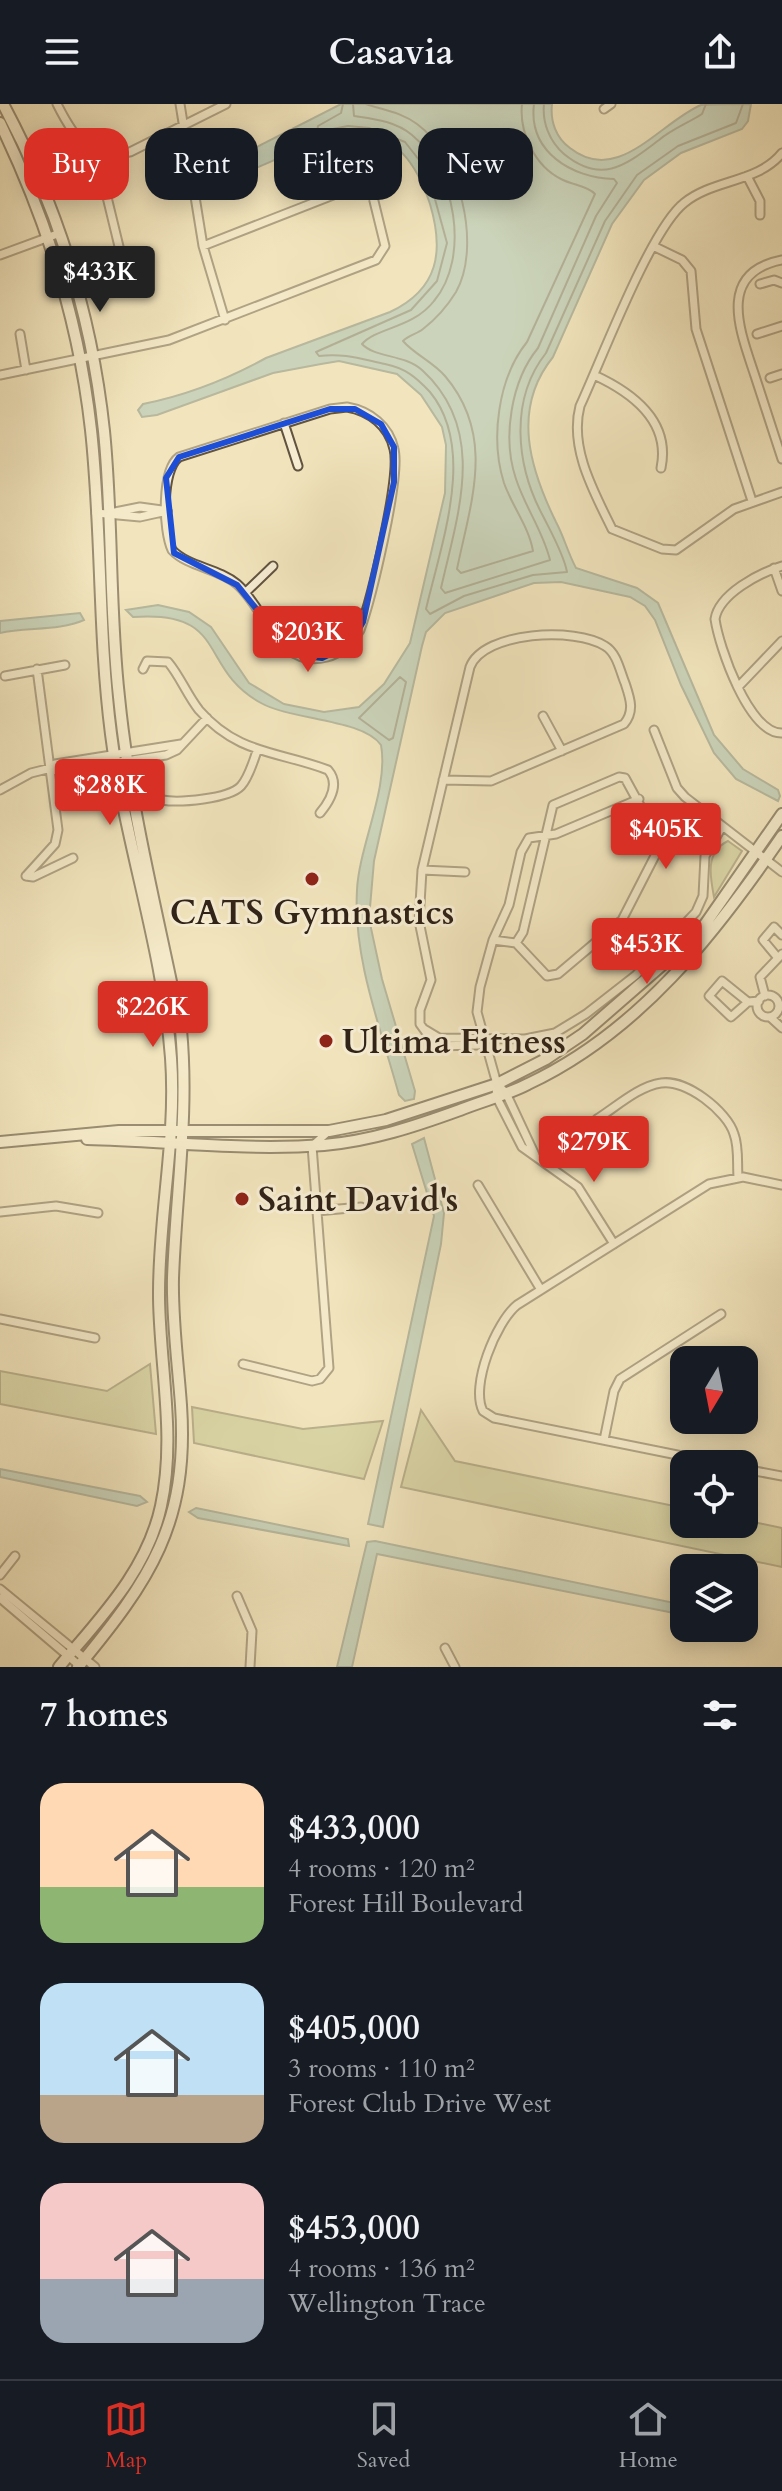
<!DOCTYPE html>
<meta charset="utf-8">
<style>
:root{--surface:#171b24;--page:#20242c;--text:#f1f3f6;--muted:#9ea1a6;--line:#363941;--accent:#d93025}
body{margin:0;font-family:Cardo,serif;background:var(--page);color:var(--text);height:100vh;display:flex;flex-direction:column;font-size:30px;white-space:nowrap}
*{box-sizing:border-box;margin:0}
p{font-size:26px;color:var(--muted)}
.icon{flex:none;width:44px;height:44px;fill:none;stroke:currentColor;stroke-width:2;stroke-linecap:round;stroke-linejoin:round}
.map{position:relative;height:1563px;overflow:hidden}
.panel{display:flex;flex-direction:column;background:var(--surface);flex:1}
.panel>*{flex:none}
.hud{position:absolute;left:24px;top:24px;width:734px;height:72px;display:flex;gap:16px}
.needle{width:52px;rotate:190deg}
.buttons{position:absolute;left:670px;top:1242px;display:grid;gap:16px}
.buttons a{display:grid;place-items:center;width:88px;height:88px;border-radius:16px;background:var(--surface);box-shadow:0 4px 20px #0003;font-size:40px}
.price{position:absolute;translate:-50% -68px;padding:0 18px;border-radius:8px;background:var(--accent);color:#fff;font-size:26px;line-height:52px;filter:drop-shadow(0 2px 4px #0008)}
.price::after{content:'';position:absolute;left:50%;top:48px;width:24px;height:18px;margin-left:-12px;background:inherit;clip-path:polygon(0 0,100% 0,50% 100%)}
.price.on{background:#222;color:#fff}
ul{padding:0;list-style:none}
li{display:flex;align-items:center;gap:24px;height:200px;padding:0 40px}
li span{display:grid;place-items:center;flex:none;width:224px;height:160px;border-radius:24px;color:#555}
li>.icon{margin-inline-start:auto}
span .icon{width:96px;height:96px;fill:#fffc;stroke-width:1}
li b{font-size:34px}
h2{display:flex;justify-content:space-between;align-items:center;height:96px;padding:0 40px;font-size:34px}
.chip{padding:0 28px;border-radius:24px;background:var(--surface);box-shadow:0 4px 20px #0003;font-size:28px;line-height:72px}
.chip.on{background:var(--accent);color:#fff}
header{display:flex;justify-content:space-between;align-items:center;height:104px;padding:0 40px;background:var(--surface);font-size:36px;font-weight:600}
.menu{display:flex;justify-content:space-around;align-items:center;height:112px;border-top:2px solid var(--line);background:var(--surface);font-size:22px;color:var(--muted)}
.menu a{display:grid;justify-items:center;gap:4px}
.menu .on{color:var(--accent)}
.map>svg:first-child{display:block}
.green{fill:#bfc38d;stroke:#777252;stroke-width:2}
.water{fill:#9cbeb7;stroke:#708077;stroke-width:2}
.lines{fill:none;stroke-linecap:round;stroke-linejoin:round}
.shore{stroke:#667067;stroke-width:2}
.street-casing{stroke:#605340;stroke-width:11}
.secondary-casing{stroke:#2f2217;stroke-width:14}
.street{stroke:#f7eed4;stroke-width:7}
.secondary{stroke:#f7eed4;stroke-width:10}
.marked{fill:none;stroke:#1d4ed8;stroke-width:6;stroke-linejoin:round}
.poi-dot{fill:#8f2418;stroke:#f7eed4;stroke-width:3}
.labels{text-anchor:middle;stroke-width:6;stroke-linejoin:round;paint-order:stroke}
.poi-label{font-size:34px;font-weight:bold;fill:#2f2217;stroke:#f7eed4;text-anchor:start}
</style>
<header><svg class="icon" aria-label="menu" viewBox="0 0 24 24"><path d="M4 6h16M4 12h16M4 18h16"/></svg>Casavia<svg class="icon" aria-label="share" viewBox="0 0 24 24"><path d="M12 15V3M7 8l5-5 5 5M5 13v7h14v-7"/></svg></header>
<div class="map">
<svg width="782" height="1563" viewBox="0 0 782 1563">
<rect width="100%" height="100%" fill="#f2e5bd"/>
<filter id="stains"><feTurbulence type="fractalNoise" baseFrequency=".0025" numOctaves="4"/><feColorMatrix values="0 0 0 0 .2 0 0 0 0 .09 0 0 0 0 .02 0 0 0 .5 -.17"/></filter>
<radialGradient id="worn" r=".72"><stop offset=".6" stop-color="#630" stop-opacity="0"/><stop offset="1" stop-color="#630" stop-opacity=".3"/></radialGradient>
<path class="green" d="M728,737L742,747L714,793C710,772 705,748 728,737Z
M150,1260L156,1330L0,1300V1267L107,1287Z
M192,1303L303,1325L383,1317L364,1375L194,1339Z
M421,1306L455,1357L684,1404V1420H744V1416L782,1424V1463L401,1383Z"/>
<path class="water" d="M341,0H552C550,17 556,34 570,44C618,82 659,19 701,1C714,0 737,0 751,0L748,17L742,25L681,49L644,76L612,120L553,253C511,305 530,365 556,418C564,433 568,449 576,464L637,484L658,499L714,631L743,665L778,686L780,692L778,697L736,675L714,649L681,581L655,516L645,502L630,493L561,478L534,479L445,509L426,528L422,542L374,757L369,815L382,875L415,987L414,995L405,997L399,991C381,925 353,855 357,786C359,742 389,684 381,641C363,615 291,616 261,599C197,564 230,506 133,513L126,506L158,501L189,508L211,523L249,579L284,600L324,608L359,603L384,580L410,539L445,389L446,341L442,323L421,291L397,270L339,257L321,260L273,269L157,311L142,313L138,306L143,300C188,291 226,276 266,254L390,208C439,185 444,147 430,100C417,61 397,28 350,30C324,31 269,60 241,70L230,73L222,68L227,58Z
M80,509L84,516C60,527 26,523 0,529V517Z
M424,1034L444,1109L441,1140L383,1423L368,1420L434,1112L412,1040Z
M0,1365L140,1392L147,1398L137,1402L0,1373Z
M196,1404L348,1435L349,1442L198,1414L189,1408Z
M375,1437L684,1501V1511L377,1450L352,1563H337L367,1438Z"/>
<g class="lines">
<path class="shore" d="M343,0L341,9L318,22L317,28L348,22L369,24L405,38L427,66L447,139L437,177L411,206L316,248L319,252C344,249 361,255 385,260C405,264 416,273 430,288C477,345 441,440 426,505L430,510L464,492L533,471L567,468C564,451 551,428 543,412C516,362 509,296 546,249L605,117L637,71L678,42L736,19L743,0
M353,0L354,12C374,15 395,17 412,31C455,66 471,153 434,197C412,225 377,223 362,240C375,254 404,250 422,266C488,326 458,409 441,484L445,489L550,456C543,427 525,403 516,375C502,334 511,277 538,244L596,112L617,79L614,75C572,74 528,48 534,0
M366,0C383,6 401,8 417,20C460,51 482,142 456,188C448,201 436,215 423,225C417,230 409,231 403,237C414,250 433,258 445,272C496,332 471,397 457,465L461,469L533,447C529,423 512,402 504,379C490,335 498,274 527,238L595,90C588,82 572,81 561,75C535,62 519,29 522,0
M544,0C542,19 550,38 564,50C603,82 628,59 659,36C672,25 688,19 702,10L706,0
M400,573L406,578L393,634L389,636L359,614Z"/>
<g class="street-casing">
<path id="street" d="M57,0C73,32 90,60 130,48L226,0
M180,0L203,142L225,216
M604,5L611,0
M782,49C758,79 713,75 684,99C650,126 601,257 580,302C569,344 594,388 612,425L662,445L676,446L734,405L782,388
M109,51L107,93L123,159
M747,72L760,97V111
M653,142L682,156L691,167L696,225L752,397
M0,151L60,129
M782,156C715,169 741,229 755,272C764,300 773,327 782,355
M760,180L774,176L782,179
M20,230L26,266
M757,230L782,222
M0,271L169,236L376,156L385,142L373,93L359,81L203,142
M594,271C631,288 671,316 661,364
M770,274L782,270
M347,303C370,307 389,322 394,345C401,373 371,496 360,526C352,539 342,549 327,553C277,566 267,506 237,480C218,464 188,463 172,446C163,427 161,366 179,353L330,305Z
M284,319L298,362
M115,408L140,403L162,406
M96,409L140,413L167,407
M782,462C759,469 719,490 715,515C719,543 749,630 782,629
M774,464L782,487
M246,488L273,462
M143,565L147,557L168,558C180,572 187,591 199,606C238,651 279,647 328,666C340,680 330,697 320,709
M5,572L65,561
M738,583L782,537
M543,612L562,647
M654,626L677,684L685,693L782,768
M51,664L55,660L181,640
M443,676L491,677L624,620C635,607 630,594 625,579C620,567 617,549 605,542C576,523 484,527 470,563L422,766L419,817L431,876L420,906V920L436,942L478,941L485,935
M0,686L31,669L51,664L57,667L166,651L177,646L207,614
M162,696C179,699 229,695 241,682C249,673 253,658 257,647
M422,766L465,768
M26,772L55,740L58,726L37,565
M26,772L33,773L73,754
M493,836L509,801L521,748L529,734L556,730L639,695
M516,839L523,828L553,701L619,673L625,674L661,740L622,816L558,870L547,872L516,839L493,836L480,883L477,908L497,980L496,992L522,1043L578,1083L614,1140
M778,854L763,836L774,823L782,831
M757 902a11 11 0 1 1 22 0a11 11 0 1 1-22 0Z
M765,892L760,873L782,850
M748,898L722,877L709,892L731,913L748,898L759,897
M770,913L782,924
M424,925L439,934L525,935L555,929L586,910L636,871L696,808L703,792L705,752L722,723
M497,980L506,989L535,1051
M597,1015C616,1003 639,982 661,979C686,975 727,1007 734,1030C739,1043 737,1059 738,1073
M478,1081L541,1186
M317,1107L361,1103
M0,1108L56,1102L98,1109
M0,1215L95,1234
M243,1260L312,1277L320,1275L329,1264L312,1042L329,1027
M604,1336L614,1287L620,1275L721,1210
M722,1360L494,1314L483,1307C470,1282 496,1218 517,1201L709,1080L743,1073L782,1081
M744,1365L782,1372
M0,1471L15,1452
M0,1485L95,1563
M237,1492L252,1527L250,1563
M0,1494L81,1563
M445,1544L455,1563"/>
</g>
<g class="secondary-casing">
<path id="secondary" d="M3,0C57,101 92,213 104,327C113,416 109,505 119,593C130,705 159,815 181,926C189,1009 176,1090 173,1174C172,1216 178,1259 181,1301C189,1419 150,1476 78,1563
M0,19C47,116 79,218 91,326C102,427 98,529 111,630C125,739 163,845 171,954C177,1035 158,1114 159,1194C160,1264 176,1333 161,1402C147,1467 100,1514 59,1563
M87,1035C166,1037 246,1047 324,1041C371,1037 416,1022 460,1006C482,997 507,991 528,980C639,928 715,830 782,732
M0,1038L119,1027H329L386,1016L497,980L546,955L583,930L699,829L782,710"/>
</g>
<use href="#street" class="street"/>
<use href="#secondary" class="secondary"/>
</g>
<path d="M0 0H782V1563H0ZM330,305H355L381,320L394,343V378L363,518L350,540L322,554L293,550L237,481L174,449L166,374L179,353Z" fill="#f2e5bd" fill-opacity=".55" fill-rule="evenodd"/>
<path class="marked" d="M330,305H355L381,320L394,343V378L363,518L350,540L322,554L293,550L237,481L174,449L166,374L179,353Z"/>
<g class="poi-dot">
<circle cx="312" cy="775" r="8"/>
<circle cx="326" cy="937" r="8"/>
<circle cx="242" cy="1095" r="8"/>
</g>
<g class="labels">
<g class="poi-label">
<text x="312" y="820" text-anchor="middle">CATS Gymnastics</text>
<text x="342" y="949">Ultima Fitness</text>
<text x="258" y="1107">Saint David's</text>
</g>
</g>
<rect width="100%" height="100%" filter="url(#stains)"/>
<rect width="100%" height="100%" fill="url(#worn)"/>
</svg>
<div class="buttons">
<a><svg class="needle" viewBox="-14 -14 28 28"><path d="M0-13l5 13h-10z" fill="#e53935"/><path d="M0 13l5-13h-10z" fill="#9ea1a6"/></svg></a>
<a><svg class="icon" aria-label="locate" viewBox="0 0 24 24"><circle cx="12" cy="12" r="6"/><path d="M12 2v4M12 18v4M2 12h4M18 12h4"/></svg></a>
<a><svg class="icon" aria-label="layers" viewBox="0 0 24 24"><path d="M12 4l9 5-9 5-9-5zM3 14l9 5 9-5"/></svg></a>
</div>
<b class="price on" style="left:100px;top:210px">$433K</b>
<b class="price" style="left:308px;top:570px">$203K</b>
<b class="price" style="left:110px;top:723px">$288K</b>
<b class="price" style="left:666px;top:767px">$405K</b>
<b class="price" style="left:647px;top:882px">$453K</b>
<b class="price" style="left:153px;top:945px">$226K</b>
<b class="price" style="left:594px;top:1080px">$279K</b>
<div class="hud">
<a class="chip on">Buy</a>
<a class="chip">Rent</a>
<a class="chip">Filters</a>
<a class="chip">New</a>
</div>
</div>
<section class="panel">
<h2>7 homes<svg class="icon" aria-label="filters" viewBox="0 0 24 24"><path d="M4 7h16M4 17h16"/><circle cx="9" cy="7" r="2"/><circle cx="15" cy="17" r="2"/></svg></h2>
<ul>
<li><span style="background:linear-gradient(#ffd9b3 65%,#8fb573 0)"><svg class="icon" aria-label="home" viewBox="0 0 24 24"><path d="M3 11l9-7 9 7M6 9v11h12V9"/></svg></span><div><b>$433,000</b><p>4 rooms · 120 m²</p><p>Forest Hill Boulevard</p></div></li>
<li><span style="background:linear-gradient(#bfe0f5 70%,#b9a48a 0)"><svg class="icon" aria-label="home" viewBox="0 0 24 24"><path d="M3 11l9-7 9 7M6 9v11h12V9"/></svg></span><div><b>$405,000</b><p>3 rooms · 110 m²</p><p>Forest Club Drive West</p></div></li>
<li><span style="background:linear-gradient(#f6c9c9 60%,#9aa5b1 0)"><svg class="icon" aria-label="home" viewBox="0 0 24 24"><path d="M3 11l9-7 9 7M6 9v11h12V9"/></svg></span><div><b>$453,000</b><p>4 rooms · 136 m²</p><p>Wellington Trace</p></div></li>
</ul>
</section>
<nav class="menu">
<a class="on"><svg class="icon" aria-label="map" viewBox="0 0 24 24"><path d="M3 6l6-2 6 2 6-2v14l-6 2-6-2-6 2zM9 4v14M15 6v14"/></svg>Map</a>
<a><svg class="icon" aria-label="saved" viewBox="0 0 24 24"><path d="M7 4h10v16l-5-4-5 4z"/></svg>Saved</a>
<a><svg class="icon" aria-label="home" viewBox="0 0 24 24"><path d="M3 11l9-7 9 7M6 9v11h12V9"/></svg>Home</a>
</nav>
